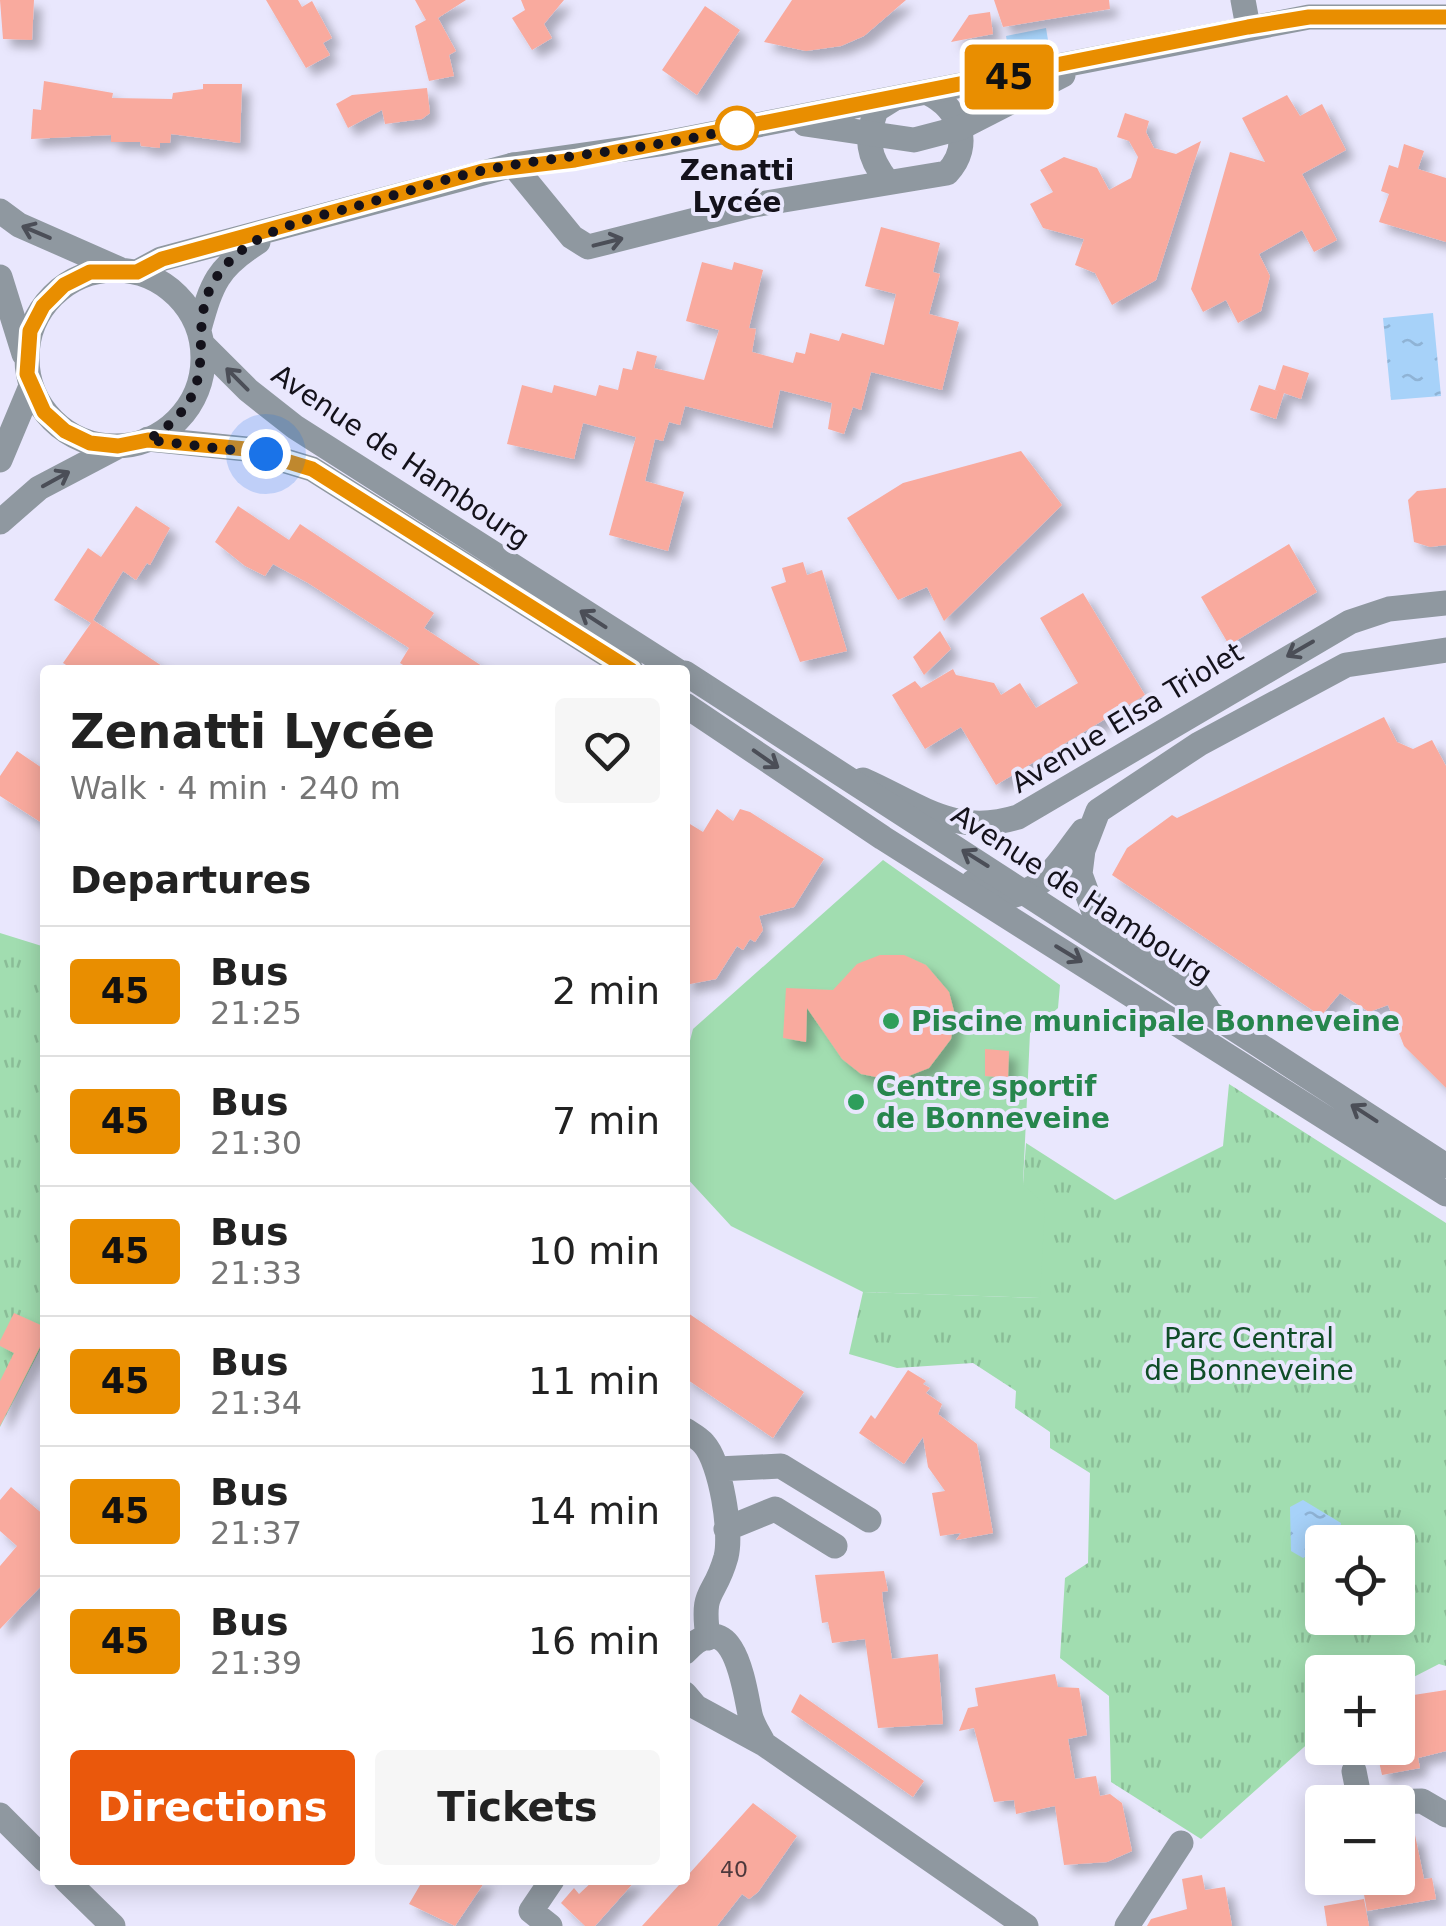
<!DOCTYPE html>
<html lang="en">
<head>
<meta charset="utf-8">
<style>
  body { margin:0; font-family:"DejaVu Sans",sans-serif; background:#f6f6f6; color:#222; height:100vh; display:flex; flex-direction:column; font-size:38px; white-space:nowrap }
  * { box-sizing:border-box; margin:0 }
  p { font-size:32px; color:#767676 }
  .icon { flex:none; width:55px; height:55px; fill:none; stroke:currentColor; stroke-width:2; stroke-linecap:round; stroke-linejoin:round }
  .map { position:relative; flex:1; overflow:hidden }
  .details { position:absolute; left:40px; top:665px; width:650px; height:1220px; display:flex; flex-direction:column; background:#fff; border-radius:10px; box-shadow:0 5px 25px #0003 }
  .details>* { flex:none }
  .badge { padding:0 20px; border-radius:8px; font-size:35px; line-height:65px }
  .tools { position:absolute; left:1305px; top:1525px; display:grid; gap:20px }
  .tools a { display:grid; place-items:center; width:110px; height:110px; border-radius:10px; background:#fff; box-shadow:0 5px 25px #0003; font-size:50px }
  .you { position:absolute; width:50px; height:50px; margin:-25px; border:8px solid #fff; border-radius:50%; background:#1a73e8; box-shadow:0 0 0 15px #1a73e833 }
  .map>.badge { position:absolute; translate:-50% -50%; box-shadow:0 0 0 5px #fff }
  h2 { padding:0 30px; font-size:38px; line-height:90px }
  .round { display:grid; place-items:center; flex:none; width:105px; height:105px; border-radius:10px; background:#f6f6f6 }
  .summary { display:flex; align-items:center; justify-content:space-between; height:170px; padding:0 30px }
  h1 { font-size:48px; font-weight:700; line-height:75px }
  .primary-button { display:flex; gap:20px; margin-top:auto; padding:20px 30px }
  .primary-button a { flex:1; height:115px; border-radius:10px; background:#ea580c; color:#fff; font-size:40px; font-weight:700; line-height:115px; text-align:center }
  .primary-button a+a { background:#f6f6f6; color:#222 }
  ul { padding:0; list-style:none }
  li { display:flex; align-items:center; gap:30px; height:130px; padding:0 30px; border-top:2px solid #e0e0e0 }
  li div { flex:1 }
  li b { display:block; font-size:38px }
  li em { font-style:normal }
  li .badge { min-width:110px; font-weight:700; text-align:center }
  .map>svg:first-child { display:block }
  .grass { fill:url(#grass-tufts); fill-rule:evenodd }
  .pitch { fill:#a1ddb0 }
  .water { fill:url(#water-ripples) }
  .building { fill:#f9aa9e; filter:url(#shadow) }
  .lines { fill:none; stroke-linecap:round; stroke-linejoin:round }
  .minor { stroke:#8f98a0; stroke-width:25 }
  .tertiary { stroke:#8f98a0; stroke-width:25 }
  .oneway { stroke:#4b4e57 }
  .line-casing { stroke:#fff; stroke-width:22 }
  .line { stroke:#e98e00; stroke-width:15 }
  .walk { stroke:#14121b; stroke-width:10; stroke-dasharray:0 18 }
  .stop-dot { fill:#fff; stroke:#e98e00; stroke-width:5 }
  .leisure-dot { fill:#2e9e5b; stroke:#e9e7fd; stroke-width:4 }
  .labels { text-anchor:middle; stroke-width:8; stroke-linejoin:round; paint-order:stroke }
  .number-label { font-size:22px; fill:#4d383c }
  .stop-label { font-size:28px; font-weight:bold; fill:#14121b; stroke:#e9e7fd }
  .street-label { font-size:28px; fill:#14121b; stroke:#e9e7fd }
  .leisure-label { font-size:28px; font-weight:bold; fill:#27864d; stroke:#e9e7fd; text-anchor:start }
  .park-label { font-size:28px; fill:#0f4d27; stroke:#e9e7fd }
</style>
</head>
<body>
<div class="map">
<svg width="1446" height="1926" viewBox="0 0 1446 1926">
  <defs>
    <pattern id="grass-tufts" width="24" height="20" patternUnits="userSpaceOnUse" patternTransform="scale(2.5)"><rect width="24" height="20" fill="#a1ddb0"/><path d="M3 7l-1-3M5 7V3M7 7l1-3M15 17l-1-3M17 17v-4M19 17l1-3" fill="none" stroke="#8abd97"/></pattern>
    <pattern id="water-ripples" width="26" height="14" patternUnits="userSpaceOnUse" patternTransform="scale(2.5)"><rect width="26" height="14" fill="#a7d2f9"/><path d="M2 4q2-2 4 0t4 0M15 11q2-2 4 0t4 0" fill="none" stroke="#8fb3d5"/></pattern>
    <filter id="shadow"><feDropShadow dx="8" dy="8" stdDeviation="5" flood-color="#0004"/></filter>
  </defs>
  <rect width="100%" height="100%" fill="#e9e7fd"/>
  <path class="grass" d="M0 933 45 947V1340L0 1427Z
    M1229 1084 1446 1223V1666L1439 1664 1398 1685V1672H1322V1731L1201 1839 1111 1782 1109 1696 1060 1658 1065 1578 1088 1563 1090 1473 1050 1448V1432L1015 1408 1016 1391 973 1363 897 1368 849 1354 863 1292 1040 1298 1023 1184 1026 1143 1115 1200 1223 1146ZM1322 1542H1398V1618H1322Z"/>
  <path class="pitch" d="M883 860 1060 985 1058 1008 1030 1033 1023 1184 1045 1205 1040 1298 863 1292 731 1226 685 1176V1060L693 1029Z"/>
  <path class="water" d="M1046 28 1049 46 1009 54 1006 36Z
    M1433 313 1441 396 1391 400 1383 318Z
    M1303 1500 1341 1523 1340 1538 1322 1542V1547L1303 1558 1291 1551 1290 1507Z"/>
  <path class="building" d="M0 0H34L32 40 3 39Z
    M266 0H298L302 7 312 1 332 38 323 43 330 55 306 68Z
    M415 0H466L438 18 456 51 449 55 454 76 429 81 415 26 426 20Z
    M521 0H564L544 24 552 38 532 50 512 18 525 10Z
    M792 0H906L864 36 841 46 806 51 764 42Z
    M994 0H1109L1110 9 1003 27Z
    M705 6 740 30 697 95 662 70Z
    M990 12 993 34 951 42 969 15Z
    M44 81 113 93 112 98 172 99 173 93 203 89V84H242L240 143 171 134 170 143H160V148L141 146 140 142H111V135L31 139 33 109 41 110Z
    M427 88 430 113 422 119 385 124 382 110 348 128 336 104 352 95Z
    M1287 95 1300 116 1322 104 1346 150 1302 174 1337 240 1314 252 1302 230 1259 254 1270 276 1261 311 1238 323 1226 300 1203 312 1191 289 1230 152 1265 162 1242 118Z
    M1125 113 1149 121 1146 132 1154 148 1176 154 1201 141 1156 280 1112 305 1095 273 1075 265 1084 239 1043 228 1030 204 1053 192 1040 170 1064 157 1097 168 1109 190 1131 178 1138 157 1129 141 1117 137Z
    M1404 144 1424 151 1418 169 1446 178V242L1379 222 1389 194 1381 191 1389 165 1398 168Z
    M881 227 940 243 933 272 940 274 929 314 959 322 942 390 871 372 861 410 853 407 844 434 828 429 832 403 780 390 772 428 685 406 680 425 669 422 663 441 655 439 645 481 684 492 668 551 609 535 636 437 583 423 574 459 507 444 522 385 552 393 554 385 596 396 599 385 618 390 623 368 632 370 637 351 657 356 654 368 704 380 719 330 686 321 702 262 732 270 734 262 763 270 749 328 756 329 752 352 793 363 796 352 805 354 810 333 839 341 842 333 884 345 896 294 865 286Z
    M1283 365 1309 373 1301 399 1275 390Z
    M1259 385 1284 393 1276 419 1250 410Z
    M1021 451 1062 505 944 621 927 587 898 600 847 518 903 483Z
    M1446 488V545L1430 547 1414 542 1408 500 1417 491Z
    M136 506 170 528 150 565 147 563 136 580 123 571 93 620 168 670H74L63 663 91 623 54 600 88 548 101 557Z
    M238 506 289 540 300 524 434 613 424 628 488 670H411L400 663 409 648 308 583 273 564 265 576 245 566 215 542Z
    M1289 544 1317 592 1229 645 1201 597Z
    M803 562 807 575 822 570 847 651 800 662 771 587 786 582 782 568Z
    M1083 593 1145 695 996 785 961 727 925 749 892 695 915 681 921 688 953 669 956 675 994 683 1001 695 1020 683 1036 708 1078 683 1040 618Z
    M940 631 951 649 924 675 913 657Z
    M1384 717 1397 742 1413 749 1432 740 1446 766V1088L1404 1046 1388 1005 1369 1012 1340 993 1321 1016 1112 875 1127 848 1172 815 1177 818Z
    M17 751 45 770V825L0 796V776Z
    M717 809 733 821 740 809 750 812 824 859 794 907 759 916 763 930 755 942 750 939 743 950 737 946 716 979 685 985V821L703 832Z
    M880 955H904L926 965 949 992 955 1015 951 1039 929 1068 896 1081 861 1074 842 1059 807 1008 806 1042 783 1038 786 988 833 990 857 964Z
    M985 1049 1009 1051 1008 1078 985 1076Z
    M685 1311 804 1392 773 1438 685 1378Z
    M14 1313 45 1327V1337L0 1426V1381L14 1353 0 1346V1341Z
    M908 1370 926 1381 923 1384 930 1388 926 1393 942 1404 938 1414 977 1444 993 1533 956 1540 961 1533 940 1536 932 1493 945 1491 928 1467 923 1437 904 1464 859 1433 871 1415 875 1419Z
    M11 1487 45 1516V1582L0 1629V1566L17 1546 0 1531V1500Z
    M884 1571 888 1591 882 1592 883 1602 892 1659 938 1654 943 1724 878 1728 865 1639 832 1643 828 1622 822 1623 815 1575Z
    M1055 1674 1058 1687 1079 1688 1087 1735 1068 1739 1075 1779 1096 1776 1100 1796 1110 1794 1122 1803 1132 1851 1107 1862 1064 1865 1055 1806 1016 1814 1014 1800 994 1802 974 1728 959 1731 968 1708 978 1706 975 1688Z
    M1446 1690V1751L1418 1758 1420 1768 1382 1775 1376 1748H1398V1708L1408 1706 1407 1696Z
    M800 1694 924 1781 913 1797 791 1712Z
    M753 1803 797 1836 758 1892 749 1899 742 1894 717 1926H642Z
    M1415 1835 1424 1879 1432 1878 1436 1899 1367 1911 1361 1878H1398V1839Z
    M1202 1875 1205 1890 1225 1887 1232 1926H1147L1151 1919 1187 1909 1182 1879Z
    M423 1880H486L455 1926 409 1904Z
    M594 1880H636L595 1926H585L561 1903 574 1888 579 1894Z
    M1364 1899 1369 1926H1327L1324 1906Z"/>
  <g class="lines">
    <path class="minor" d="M1243 0 1248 27
      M513 165 572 237 588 247 754 205 947 173C974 145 959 108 928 93
      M887 181C867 156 866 139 876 110L892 100
      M863 780C920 805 954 837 1018 817L1350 622 1389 609 1446 603
      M973 882 999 898C1044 894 1057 864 1083 831
      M1207 1008 1194 989 1095 915 1080 874 1083 850 1098 811 1199 744 1346 665 1446 650
      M685 1430C691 1434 699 1438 704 1444 721 1463 732 1533 726 1557 714 1600 701 1586 708 1638
      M718 1469 781 1466 869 1520
      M726 1529 775 1509 835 1546
      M685 1652C734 1601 744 1686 750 1714 752 1724 759 1734 764 1744
      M685 1694 696 1707 764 1744 1026 1926
      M1354 1771 1359 1796 1371 1802
      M1382 1802 1422 1801 1446 1815
      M550 1926 531 1911 552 1880
      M1127 1926 1181 1843"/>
    <path class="tertiary" d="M805 124 914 140 960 128 1063 75
      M0 211 19 225 119 269
      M27 358a88 88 0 1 1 176 0a88 88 0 1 1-176 0Z
      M137 272 161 259 513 165 660 144 1309 17H1446
      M0 277 24 354
      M199 329C212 283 217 268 258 242
      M202 344 248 390 295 427 676 670
      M148 439 246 449 312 469 631 670
      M0 460 31 386
      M0 522 39 488 117 447
      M685 673 1446 1166
      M685 705 883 838 1446 1194
      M0 1815 45 1860
      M66 1880 113 1926"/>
  </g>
  <defs><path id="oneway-shaft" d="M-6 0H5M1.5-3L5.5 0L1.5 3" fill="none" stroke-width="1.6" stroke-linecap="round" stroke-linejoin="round" transform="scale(2.5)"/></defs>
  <g class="oneway">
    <use href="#oneway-shaft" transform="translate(36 232) rotate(-157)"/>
    <use href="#oneway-shaft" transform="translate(608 242) rotate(-14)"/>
    <use href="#oneway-shaft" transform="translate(237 379) rotate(-135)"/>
    <use href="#oneway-shaft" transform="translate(56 479) rotate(-29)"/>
    <use href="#oneway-shaft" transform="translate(593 619) rotate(-147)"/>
    <use href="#oneway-shaft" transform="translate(1300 649) rotate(150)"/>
    <use href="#oneway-shaft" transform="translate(766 759) rotate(35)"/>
    <use href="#oneway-shaft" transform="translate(975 858) rotate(-148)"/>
    <use href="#oneway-shaft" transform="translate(1069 954) rotate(31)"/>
    <use href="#oneway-shaft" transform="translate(1364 1113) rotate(-147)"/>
  </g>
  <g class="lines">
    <g class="line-casing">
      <path id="line" d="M631 670 312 469 246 449 148 440 118 446 90 443 65 431 44 412 27 374 30 331 43 306 64 285 90 272H137L162 259 483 171 575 160 1248 27 1309 17H1446"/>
    </g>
    <use href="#line" class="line"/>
    <path class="walk" d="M266 454 148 440C240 383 170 325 227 264 259 228 313 218 357 206 408 192 460 173 512 165 587 153 663 147 737 128"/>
  </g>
  <circle class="stop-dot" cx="737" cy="128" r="20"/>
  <g class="leisure-dot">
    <circle cx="891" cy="1021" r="10"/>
    <circle cx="856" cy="1102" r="10"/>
  </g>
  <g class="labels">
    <g class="number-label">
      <text x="734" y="1877">40</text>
    </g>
    <g class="stop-label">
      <text x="737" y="180">Zenatti<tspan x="737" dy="32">Lycée</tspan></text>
    </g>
    <g class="street-label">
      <text transform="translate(401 456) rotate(34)" y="10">Avenue de Hambourg</text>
      <text transform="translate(1127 717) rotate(-31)" y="10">Avenue Elsa Triolet</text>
      <text transform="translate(1082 894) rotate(33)" y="10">Avenue de Hambourg</text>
    </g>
    <g class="leisure-label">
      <text x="911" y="1031">Piscine municipale Bonneveine</text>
      <text x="876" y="1096">Centre sportif<tspan x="876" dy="32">de Bonneveine</tspan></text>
    </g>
    <g class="park-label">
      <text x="1249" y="1348">Parc Central<tspan x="1249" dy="32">de Bonneveine</tspan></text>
    </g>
  </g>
</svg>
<div class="tools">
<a><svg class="icon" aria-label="locate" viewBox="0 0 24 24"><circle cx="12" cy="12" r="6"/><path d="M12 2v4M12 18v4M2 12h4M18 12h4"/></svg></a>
<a>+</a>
<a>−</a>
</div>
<div class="you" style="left:266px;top:454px"></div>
<b class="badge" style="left:1009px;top:77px;background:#e98e00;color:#111">45</b>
<section class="details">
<div class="summary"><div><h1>Zenatti Lycée</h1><p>Walk · 4 min · 240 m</p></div><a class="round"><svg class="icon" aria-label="heart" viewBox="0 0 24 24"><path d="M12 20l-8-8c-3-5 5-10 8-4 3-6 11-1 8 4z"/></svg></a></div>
<h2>Departures</h2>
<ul>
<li><span class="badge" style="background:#e98e00;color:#111">45</span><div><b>Bus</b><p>21:25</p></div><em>2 min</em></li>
<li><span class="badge" style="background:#e98e00;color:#111">45</span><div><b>Bus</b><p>21:30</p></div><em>7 min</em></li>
<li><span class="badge" style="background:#e98e00;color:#111">45</span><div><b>Bus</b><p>21:33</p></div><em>10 min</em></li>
<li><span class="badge" style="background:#e98e00;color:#111">45</span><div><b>Bus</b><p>21:34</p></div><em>11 min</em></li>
<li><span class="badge" style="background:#e98e00;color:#111">45</span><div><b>Bus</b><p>21:37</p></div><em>14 min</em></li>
<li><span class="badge" style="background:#e98e00;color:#111">45</span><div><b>Bus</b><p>21:39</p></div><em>16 min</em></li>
</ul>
<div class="primary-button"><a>Directions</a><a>Tickets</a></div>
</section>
</div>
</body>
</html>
